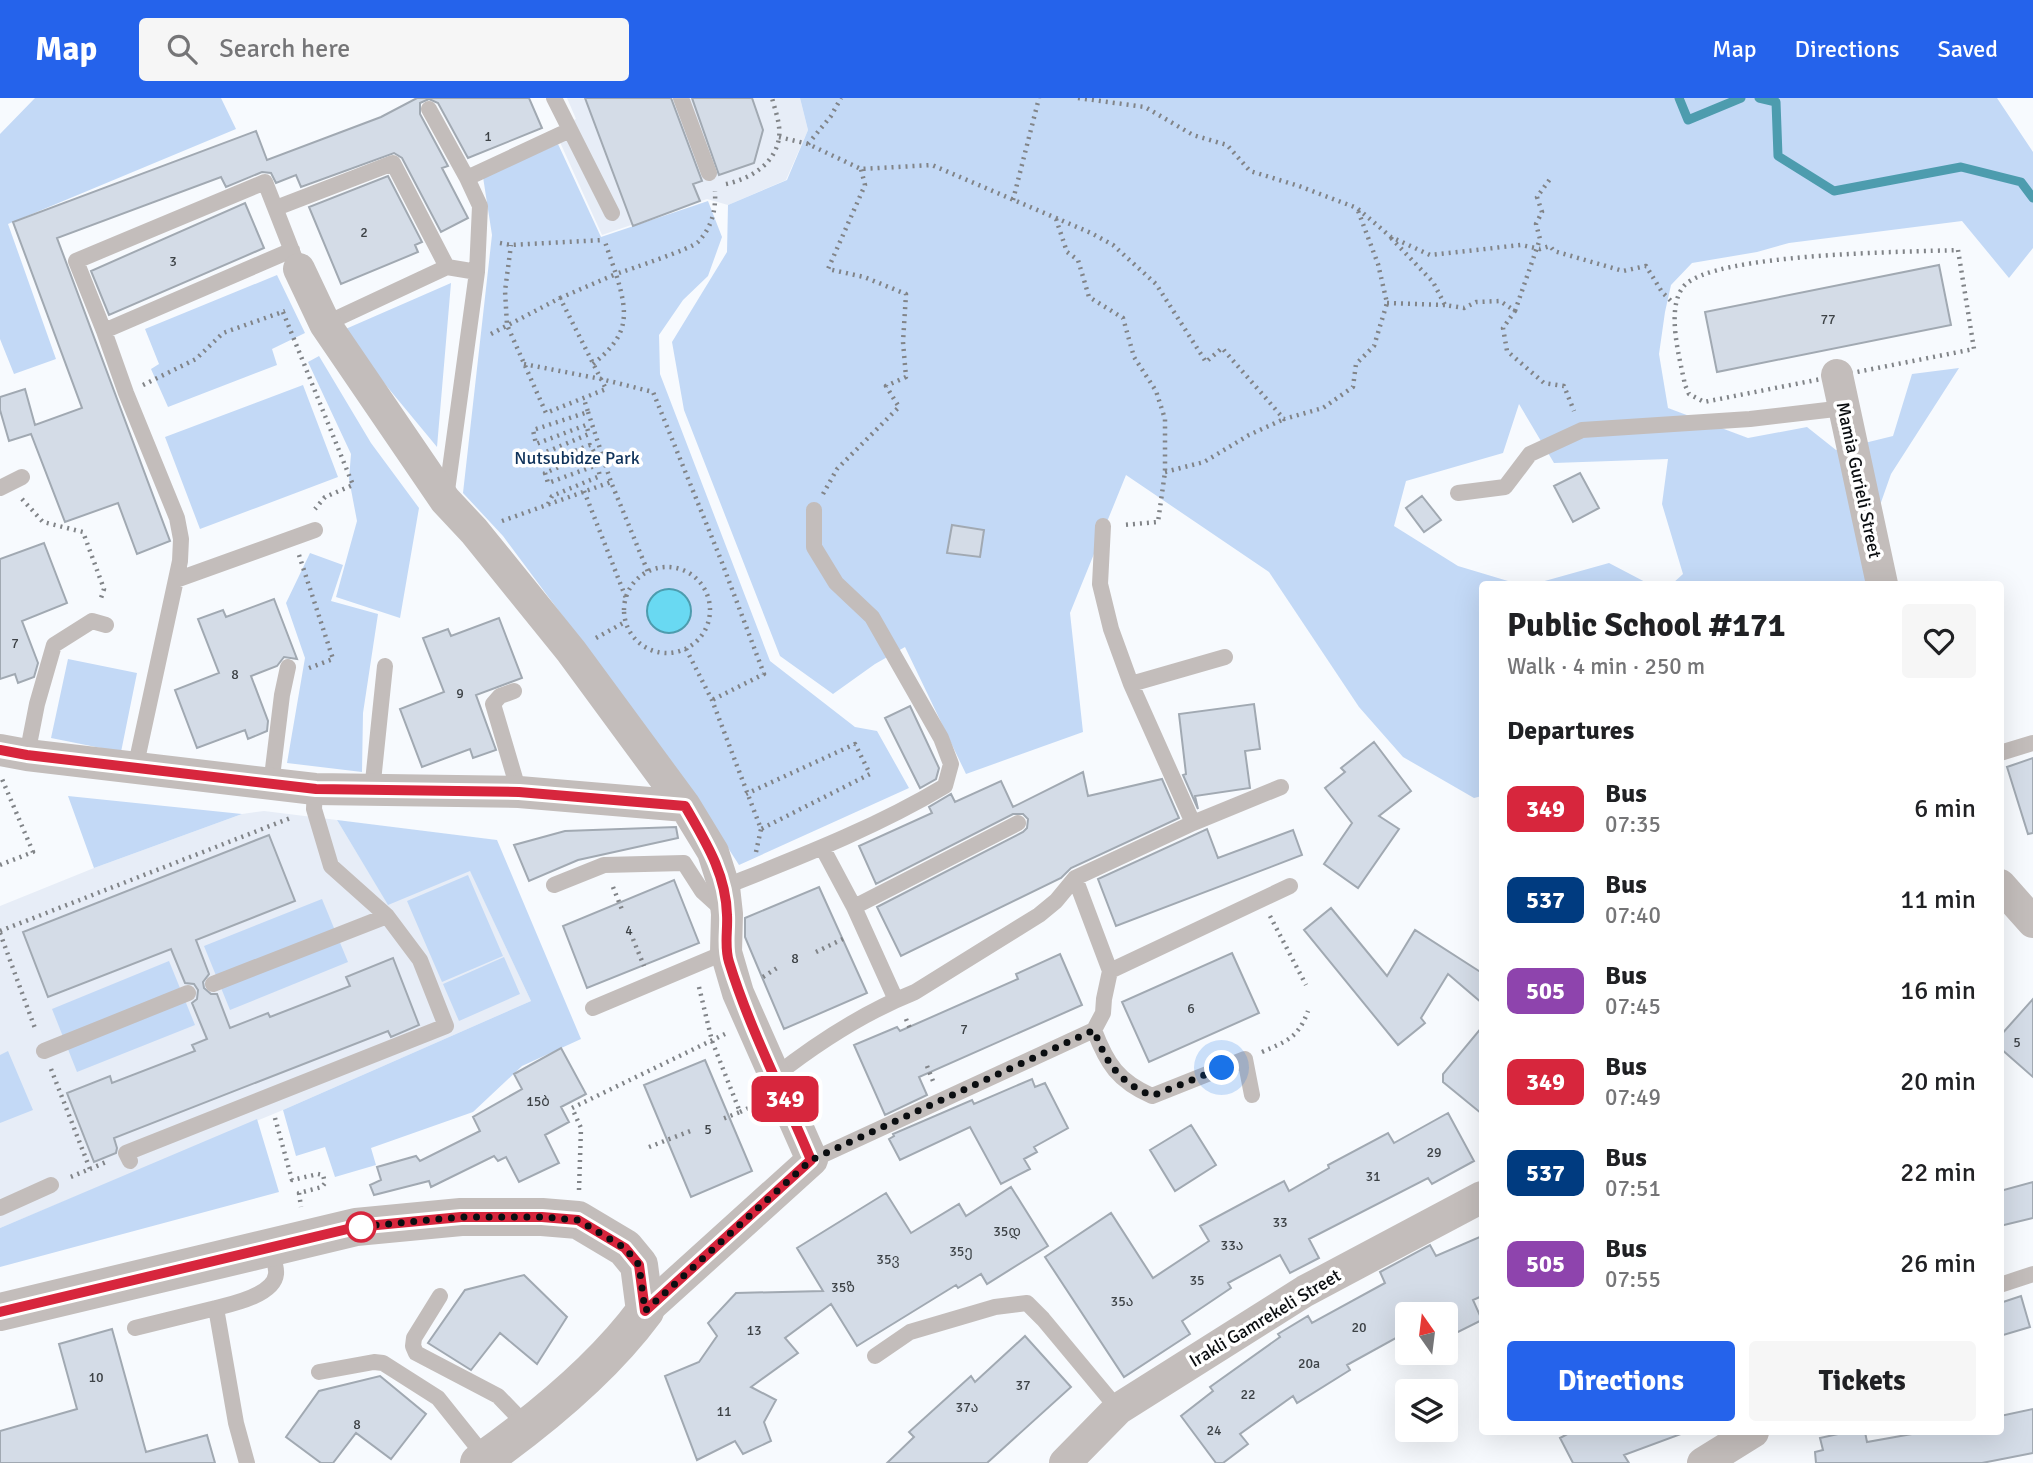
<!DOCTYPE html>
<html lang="en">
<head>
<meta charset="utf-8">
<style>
  body { margin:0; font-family:Signika,"Noto Sans Georgian",sans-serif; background:#f6f6f6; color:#202124; height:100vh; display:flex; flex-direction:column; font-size:26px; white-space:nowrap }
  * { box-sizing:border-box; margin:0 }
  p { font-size:23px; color:#757577 }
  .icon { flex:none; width:38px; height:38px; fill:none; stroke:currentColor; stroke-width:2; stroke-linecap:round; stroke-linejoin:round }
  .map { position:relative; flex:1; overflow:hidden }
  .details { position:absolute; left:1479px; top:483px; width:525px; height:854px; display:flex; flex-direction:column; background:#fff; border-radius:7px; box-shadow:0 7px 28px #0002 }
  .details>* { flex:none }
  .badge { padding:0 14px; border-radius:10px; font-size:24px; line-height:46px }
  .needle { width:46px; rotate:346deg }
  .tools { position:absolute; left:1395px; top:1204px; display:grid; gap:14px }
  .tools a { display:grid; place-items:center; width:63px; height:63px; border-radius:7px; background:#fff; box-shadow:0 7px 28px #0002; font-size:35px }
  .you { position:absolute; width:35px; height:35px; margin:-18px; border:5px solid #fff; border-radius:50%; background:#1a73e8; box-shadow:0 0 0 10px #1a73e833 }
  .map>.badge { position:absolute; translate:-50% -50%; box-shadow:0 0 0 4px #fff }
  h2 { padding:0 28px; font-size:26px; line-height:63px }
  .round { display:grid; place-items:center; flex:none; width:74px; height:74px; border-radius:7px; background:#f6f6f6 }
  .summary { display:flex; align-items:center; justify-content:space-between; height:119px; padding:0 28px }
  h1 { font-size:33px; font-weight:700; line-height:52px }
  .cta { display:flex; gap:14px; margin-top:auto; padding:14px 28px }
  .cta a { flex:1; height:80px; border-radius:7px; background:#2563eb; color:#fff; font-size:28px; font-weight:700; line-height:80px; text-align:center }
  .cta a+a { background:#f6f6f6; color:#202124 }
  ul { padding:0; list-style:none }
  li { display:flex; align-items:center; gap:21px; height:91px; padding:0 28px }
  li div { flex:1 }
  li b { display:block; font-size:26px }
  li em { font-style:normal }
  li .badge { min-width:77px; font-weight:700; text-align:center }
  header { display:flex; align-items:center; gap:42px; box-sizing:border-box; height:98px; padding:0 35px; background:#2563eb; color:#fff }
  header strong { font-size:33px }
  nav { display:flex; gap:38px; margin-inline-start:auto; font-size:24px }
  .search { width:490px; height:63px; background:#f6f6f6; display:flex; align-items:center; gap:18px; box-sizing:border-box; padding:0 24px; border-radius:7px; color:#757577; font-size:26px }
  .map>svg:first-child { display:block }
  .built { fill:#e7edf7 }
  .green { fill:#c3d9f6 }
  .water { fill:#69d9f2; stroke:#4d9cae; stroke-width:2 }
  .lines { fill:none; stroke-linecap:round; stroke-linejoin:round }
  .stream { stroke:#4d9cae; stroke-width:9 }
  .building { fill:#d4dce7; stroke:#a1a9b2; stroke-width:2 }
  .path { stroke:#818488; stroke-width:4.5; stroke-dasharray:2 5; stroke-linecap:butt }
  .service { stroke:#c3bdbb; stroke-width:16 }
  .minor { stroke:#c3bdbb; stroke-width:32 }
  .tertiary { stroke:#c3bdbb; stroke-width:38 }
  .line-casing { stroke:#fff; stroke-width:16 }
  .line { stroke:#d7263d; stroke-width:10 }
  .walk { stroke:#0b0e11; stroke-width:7; stroke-dasharray:0 12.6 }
  .stop-dot { fill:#fff; stroke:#d7263d; stroke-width:3.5 }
  .labels { text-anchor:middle; stroke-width:7; stroke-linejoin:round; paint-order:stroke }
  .number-label { font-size:14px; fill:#3d4246 }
  .park-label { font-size:18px; fill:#0f325a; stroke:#fff }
  .street-label { font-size:18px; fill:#0b0e11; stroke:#fff }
</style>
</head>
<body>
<header>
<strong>Map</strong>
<div class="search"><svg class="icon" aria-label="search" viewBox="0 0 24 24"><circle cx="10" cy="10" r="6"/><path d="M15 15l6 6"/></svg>Search here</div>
<nav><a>Map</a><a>Directions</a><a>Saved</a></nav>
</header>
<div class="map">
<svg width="2033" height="1365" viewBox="0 0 2033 1365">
  <rect width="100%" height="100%" fill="#f7fafe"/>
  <path class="built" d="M567 0H800L808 32 786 82 728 107 707 101 602 137 554 31 576 21Z
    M264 713 337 722 388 806 470 772 531 903 283 1012 0 1130V808L94 770 242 716Z"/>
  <path class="green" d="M35 0H221L236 31 8 126 56 261 14 276 0 241V36Z
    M800 0H1997L2033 54V150L2009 180 1962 123 1789 145 1757 154 1692 165 1671 187 1665 214 1659 256 1668 310 1748 340 1807 329 1836 352 1893 338 1912 276 1959 270 1891 376 1879 410 1874 486H1672L1683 476 1662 406 1668 361 1554 365 1519 306 1503 355 1406 383 1394 428 1458 468 1518 486H1482V698L1474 700 1403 659 1359 609 1269 474 1126 377 1070 515 1083 634 966 676 905 549 875 566 833 596 780 558 684 312 672 244 727 154 728 107 787 82 808 32Z
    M558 46 601 139 708 103 722 139 708 178 683 202 659 237 660 276 770 563 855 629 877 633 909 690 739 767 682 678 503 438 463 395 492 137 483 79Z
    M277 177 305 235 272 251 277 267 168 309 151 271 159 266 145 231Z
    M451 185 437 349 341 233Z
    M319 258 371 345 419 410 400 520 336 499 357 423 349 381 351 356 308 264Z
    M303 287 338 379 200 431 165 339Z
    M310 455 343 467 331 503 378 516 363 615 362 674 287 665 305 560 286 505Z
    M1609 465 1649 486H1534Z
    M68 561 137 575 121 654 51 640Z
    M68 698 242 716 94 770Z
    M337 722 497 742 581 941 522 968 473 1014 371 1050 376 1067 335 1079 325 1049 296 1058 283 1012 531 903 470 773 388 807Z
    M468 777 503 858 442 884 407 803Z
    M322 801 348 864 230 912 204 848Z
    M504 859 520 896 459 923 443 886Z
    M169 863 195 927 77 974 52 911Z
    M8 953 33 1012 0 1025V957Z
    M257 1021 279 1094 0 1169V1130Z"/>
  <path class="water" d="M647 513a22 22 0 1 1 44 0a22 22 0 1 1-44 0Z"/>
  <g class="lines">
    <path class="stream" d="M1679 0 1688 22 1741 0
      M1759 0 1776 4 1778 58 1834 93 1961 69 2021 84 2033 100"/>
  </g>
  <path class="building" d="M417 0H529L542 30 468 60 438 5 429 1 420 5V16L448 68 442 70 468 120 441 134 402 60 394 55 301 89 296 77 276 85 271 75 262 74 226 89 221 79 57 140 170 443 137 456 118 405 65 424 31 336 9 343 0 312V299L25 291 35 327 82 310 13 124 256 33 267 62 381 19Z
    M585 0H671L702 83 693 86 700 103 633 128Z
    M692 0H752L763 32 754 65 719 77Z
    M388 78 422 144 415 147 418 154 341 186 309 109Z
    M245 105 264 150 109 217 91 173Z
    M1939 167 1951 227 1717 274 1705 214Z
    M1580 375 1599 410 1573 424 1554 388Z
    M1422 398 1441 422 1424 434 1406 410Z
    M952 427 984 432 980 459 947 455Z
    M44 445 67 505 22 523 38 565 34 579 18 585 15 576 0 581V461Z
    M274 501 297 561 284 559 277 568 251 578 268 623 267 633 248 641 245 632 197 650 175 592 219 575 198 521 223 512 226 519Z
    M499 520 522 580 476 597 496 652 473 660 470 651 422 669 400 611 444 594 423 540 448 531 451 538Z
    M1254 606 1260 651 1245 653 1250 690 1195 698 1198 711 1183 677 1186 676 1179 616Z
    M910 608 939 670 936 681 920 690 885 620Z
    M1374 644 1411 693 1379 718 1399 731 1358 790 1324 766 1352 725 1325 690 1345 674 1341 670Z
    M2033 660V735L2028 736 2007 669Z
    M1083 674 1088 698 1162 681 1179 720 1071 770 1061 780 901 858 877 809 1023 734 1027 730 1028 721 1023 716H1013L876 786 859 748 932 715 929 709 951 696 955 704 1001 683 1013 709Z
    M676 729 678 740 578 762 529 783 514 747 565 733Z
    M1207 731 1218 760 1293 732 1302 757 1116 828 1098 781Z
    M269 737 295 803 196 842 209 876 203 884 204 890 211 896H217L230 930 268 915 270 919 350 888 346 879 393 860 419 927 391 939 388 933 114 1040 117 1050 116 1055 94 1064 67 995 110 978 112 985 195 953 192 947 207 941 192 905 197 901 198 892 194 886 185 885 171 851 48 899 23 834Z
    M674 782 699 845 587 890 563 828Z
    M819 789 867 895 784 931 745 839V820Z
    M1331 810 1387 878 1415 832 1482 875V905L1448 876 1421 920 1425 925 1398 947 1304 832Z
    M1232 855 1259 915 1149 964 1122 904Z
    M1060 856 1082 907 919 979 927 997 885 1017 854 947 897 929 900 933 1018 881 1016 876Z
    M2033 901V979L2000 950V938Z
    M1482 929V1016L1443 984V976Z
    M561 950 586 996 561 1009 569 1024 545 1037 559 1065 519 1084 506 1059 498 1063 494 1058 431 1089 429 1083 374 1097 370 1087 381 1082 377 1069 416 1058 420 1063 480 1033 473 1019 522 991 514 976Z
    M705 962 752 1073 691 1099 644 987Z
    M1032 981 1035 989 1045 985 1068 1030 1034 1049 1037 1054 1024 1061 1030 1071 1001 1086 970 1029 900 1062 889 1041 894 1038 893 1036 972 1002 974 1006Z
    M1448 1015 1474 1063 1432 1086 1428 1080 1309 1141 1319 1160 1290 1175 1280 1157 1228 1185 1231 1190 1182 1223 1190 1236 1124 1279 1045 1159 1111 1115 1153 1180 1209 1143 1200 1128 1284 1083 1289 1093 1329 1070 1328 1067 1388 1035 1394 1045Z
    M1191 1027 1216 1067 1175 1093 1150 1052Z
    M2033 1084V1120L2000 1128V1093Z
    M1011 1089 1048 1148 987 1186 981 1176 958 1190 956 1187 857 1248 831 1206 785 1240 798 1255 751 1289 776 1302 764 1324 771 1343 743 1356 735 1343 697 1362 665 1278 699 1264 717 1238 708 1225 736 1195 823 1193 797 1150 886 1095 911 1135 959 1106 966 1118Z
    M1482 1138V1198L1473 1202 1482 1222 1446 1240V1216H1407V1234L1347 1267 1350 1272 1297 1305 1293 1298 1240 1336 1248 1346 1223 1365H1216L1181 1318 1213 1293 1210 1289 1280 1239 1278 1236 1308 1218 1312 1225 1385 1185 1380 1174 1430 1147 1436 1158Z
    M524 1177 567 1219 537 1266 500 1235 471 1272 428 1245 465 1192Z
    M2021 1198 2030 1229 2000 1238V1205Z
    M112 1231 146 1354 207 1337 215 1365H0V1333L77 1311 59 1246Z
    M1025 1238 1071 1289 987 1365H887L914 1339 909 1334 971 1278 975 1284Z
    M380 1278 426 1316 391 1361 356 1335 333 1365H321L286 1339 319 1293Z
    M2033 1311V1355L1982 1365H1816L1815 1354 1823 1352 1820 1340 1847 1334H1865L1867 1344 1923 1334H2000V1318Z
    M1571 1334H1680L1681 1336 1624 1357 1629 1365H1573L1560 1340Z"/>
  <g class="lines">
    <path class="path" d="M1078 0 1145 9 1193 37 1227 47 1250 73 1299 88 1357 110 1391 139 1430 157 1521 147 1540 151 1550 148 1554 153 1623 173 1646 168 1662 194 1674 206
      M779 39 808 46 861 71 932 67 1091 135 1113 147 1156 186 1206 264 1222 250 1284 321 1323 310 1353 289 1356 266 1374 248 1387 205 1378 166 1357 110
      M808 46 831 18 841 0
      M726 86C750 81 775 66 779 40 781 27 775 12 772 0
      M1013 102 1039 0
      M1056 121 1067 154 1078 162 1089 199 1123 220 1134 259 1156 293 1165 321V374L1158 424 1123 427
      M1391 140 1433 184 1445 207 1464 210 1476 204 1500 203 1515 213 1503 230 1507 253 1544 285 1564 288 1574 313
      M500 145 511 147 603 142
      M1958 152 1974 251 1704 304 1689 296 1685 287C1680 261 1665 210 1684 188 1713 155 1909 154 1958 152Z
      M560 200 616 176 604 141
      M1387 205 1445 207
      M1515 213 1540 141 1536 126 1542 114 1537 99 1550 81
      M283 214 353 387 325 399 315 411
      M491 236 560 200 606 291 546 315 507 227 505 193 511 147
      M524 266 601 281 653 294 721 462 764 576 712 602
      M593 266C629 237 629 218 616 176 630 171 691 151 698 144 712 129 716 112 715 93
      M143 287 196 261 223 235 285 213
      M588 314 611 384
      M1165 374 1204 364 1249 337 1284 321
      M584 393 626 500
      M823 396 837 371 899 309 886 288 906 279 903 244 906 196 864 179 828 171 865 87 861 71
      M22 401 43 424 83 434 104 491 100 503
      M548 406 552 398 600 378 597 367 548 385 545 375 594 354 590 347 542 366 539 357 589 336 586 327 536 346 533 332 588 314 584 301
      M502 423 611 384 648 474
      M299 457 333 561 309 570
      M624 512a43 43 0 1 1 86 0a43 43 0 1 1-86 0Z
      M596 540 625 524
      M686 551 712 602 761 731 870 676 855 646 746 696
      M756 754 761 731
      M0 767 33 754 2 681
      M613 789 623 814
      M1270 818 1306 887
      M0 833 293 719
      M0 835 36 933
      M633 841 644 868
      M816 854 847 839
      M763 879 777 870
      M699 889 712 943 740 1014 720 1022
      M906 921 911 933
      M1262 954C1287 943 1298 940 1308 913
      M927 968 933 983
      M51 971 90 1071 68 1080
      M740 1014 755 1007
      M275 1020 292 1082 318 1076 323 1077 325 1085 322 1089 299 1095 301 1109
      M649 1049 693 1032
      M90 1071 106 1064
      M579 1092 581 1030 572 1010 725 936"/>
    <path class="service" d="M554 0 612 115
      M681 0 709 75
      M429 11 467 80
      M276 110 393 65 447 169
      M325 226 447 169 477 174
      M104 233 292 152
      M0 390 22 379
      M1458 395 1505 389 1530 356 1582 332 1750 321 1844 310
      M446 400 477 174 480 108 467 80 570 32
      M1103 428 1100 486 1111 531 1131 586
      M176 482 315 432
      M514 593 500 598 493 606 519 694
      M2000 655 2033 645
      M27 657 37 606 54 547 92 523 106 527
      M135 671 180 463 181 441 177 420 126 295 104 233 76 163 265 84 299 171
      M271 687 282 597 288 569
      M372 693 385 568
      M1193 725 1131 586 1225 559
      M822 749 854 809
      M1075 780 1193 725 1281 689
      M554 787 604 767 684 765 702 793 724 813
      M724 789C799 759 875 730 945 688L951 666 941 640 872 519 836 485 814 449V412
      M213 886 387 818
      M896 902 854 809 1018 725
      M593 910 726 854
      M1094 932 1103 915 1104 901 1110 873
      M44 953 188 895
      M775 978C817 945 865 914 915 894L1039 817 1056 803 1075 780 1110 873 1290 788
      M812 1062 1094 932C1107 966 1118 983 1152 998L1245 961 1252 997
      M130 1063 126 1055 446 928 420 862 387 818 331 768 314 711 315 691
      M0 1110 51 1087
      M2000 1187 2033 1176
      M440 1198 414 1240 413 1248 416 1255 498 1298 528 1329
      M135 1230 216 1210
      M875 1258 910 1234 995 1209 1027 1205 1043 1221 1118 1311
      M319 1274 374 1264 383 1265 438 1300 486 1360
      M247 1365 236 1325 216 1210C232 1206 274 1197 276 1176 277 1168 272 1157 270 1149"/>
    <path class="minor" d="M299 171 325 226 445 402 474 433 571 553 685 708
      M1837 277 1882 486
      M0 652 27 657 315 691 519 694 685 708 713 754 724 789 727 816 726 854 738 895 812 1062 645 1213
      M2000 787 2033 824
      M1065 1365 1118 1311 1305 1193 1482 1099
      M1703 1365 1753 1334"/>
    <path class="tertiary" d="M0 1214 356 1129 461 1119H542L578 1122 625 1150 639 1167 645 1213C603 1270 537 1324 479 1365"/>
  </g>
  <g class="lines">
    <g class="line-casing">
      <path id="line" d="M0 652 27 657 316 691 519 694 685 708C705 743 726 775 727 817 728 833 724 848 729 864 750 932 784 997 811 1062L645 1213 639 1167 625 1150 578 1122 542 1119H461L356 1129 0 1214"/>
    </g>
    <use href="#line" class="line"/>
    <path class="walk" d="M361 1129H356L461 1119H542L578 1122 625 1150 639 1167 645 1213 811 1062 1094 932C1107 966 1118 983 1152 998L1222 970"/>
  </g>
  <circle class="stop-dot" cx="361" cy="1129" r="14"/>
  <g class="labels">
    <g class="number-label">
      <text x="488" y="43">1</text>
      <text x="364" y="139">2</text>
      <text x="173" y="168">3</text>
      <text x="1828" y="226">77</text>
      <text x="15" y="550">7</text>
      <text x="235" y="581">8</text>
      <text x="460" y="600">9</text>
      <text x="629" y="837">4</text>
      <text x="795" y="865">8</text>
      <text x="1191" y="915">6</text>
      <text x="964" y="936">7</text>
      <text x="2017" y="949">5</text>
      <text x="538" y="1008">15ბ</text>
      <text x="708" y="1036">5</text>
      <text x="1434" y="1059">29</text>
      <text x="1373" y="1083">31</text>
      <text x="1280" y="1129">33</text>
      <text x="1007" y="1138">35დ</text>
      <text x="1232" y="1152">33ა</text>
      <text x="961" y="1158">35ე</text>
      <text x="888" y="1166">35ვ</text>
      <text x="1197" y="1187">35</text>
      <text x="843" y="1194">35ზ</text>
      <text x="1122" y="1208">35ა</text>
      <text x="1359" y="1234">20</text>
      <text x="754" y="1237">13</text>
      <text x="1309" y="1270">20a</text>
      <text x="96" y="1284">10</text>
      <text x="1023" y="1292">37</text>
      <text x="1248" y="1301">22</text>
      <text x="967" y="1314">37ა</text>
      <text x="724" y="1318">11</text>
      <text x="357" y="1331">8</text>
      <text x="1214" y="1337">24</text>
    </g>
    <g class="park-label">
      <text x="577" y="366">Nutsubidze Park</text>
    </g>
    <g class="street-label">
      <text transform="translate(1859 382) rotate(78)" y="6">Mamia Gurieli Street</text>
      <text transform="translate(1265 1220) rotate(-31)" y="6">Irakli Gamrekeli Street</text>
    </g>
  </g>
</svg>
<div class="tools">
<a><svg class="needle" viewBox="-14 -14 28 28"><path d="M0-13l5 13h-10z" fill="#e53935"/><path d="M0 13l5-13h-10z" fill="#757577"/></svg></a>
<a><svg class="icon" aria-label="layers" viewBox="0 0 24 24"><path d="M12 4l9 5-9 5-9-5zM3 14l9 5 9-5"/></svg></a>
</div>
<div class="you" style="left:1222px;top:970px"></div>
<b class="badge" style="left:785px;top:1001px;background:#d7263d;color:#fff">349</b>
<section class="details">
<div class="summary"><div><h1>Public School #171</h1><p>Walk · 4 min · 250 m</p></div><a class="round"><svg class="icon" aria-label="heart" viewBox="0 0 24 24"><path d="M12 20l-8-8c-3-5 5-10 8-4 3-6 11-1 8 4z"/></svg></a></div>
<h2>Departures</h2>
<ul>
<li><span class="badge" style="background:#d7263d;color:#fff">349</span><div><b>Bus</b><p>07:35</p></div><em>6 min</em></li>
<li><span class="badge" style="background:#003b80;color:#fff">537</span><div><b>Bus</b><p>07:40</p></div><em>11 min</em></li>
<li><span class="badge" style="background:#8e44ad;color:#fff">505</span><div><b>Bus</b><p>07:45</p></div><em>16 min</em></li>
<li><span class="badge" style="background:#d7263d;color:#fff">349</span><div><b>Bus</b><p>07:49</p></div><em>20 min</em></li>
<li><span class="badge" style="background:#003b80;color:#fff">537</span><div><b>Bus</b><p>07:51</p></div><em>22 min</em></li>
<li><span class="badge" style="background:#8e44ad;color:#fff">505</span><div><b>Bus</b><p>07:55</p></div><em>26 min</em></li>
</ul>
<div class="cta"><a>Directions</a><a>Tickets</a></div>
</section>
</div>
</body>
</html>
